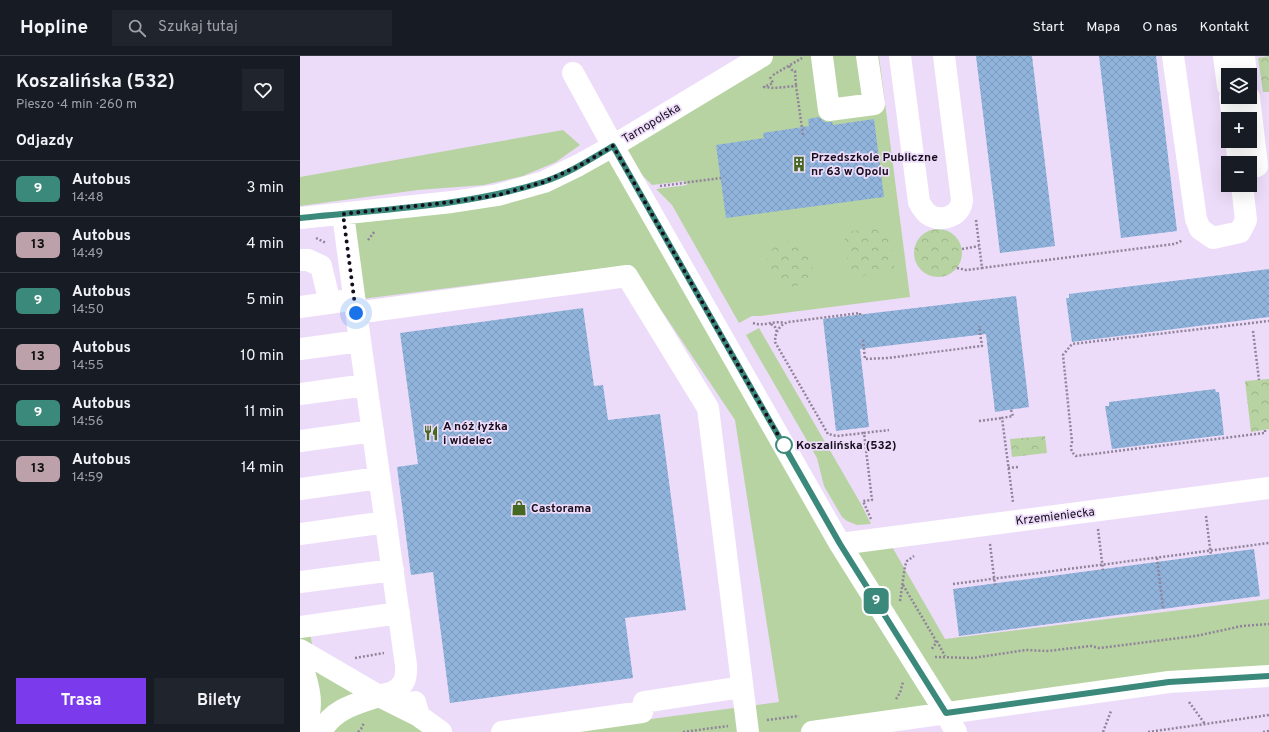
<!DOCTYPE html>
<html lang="pl">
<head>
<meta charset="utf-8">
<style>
  body { margin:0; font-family:Overpass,sans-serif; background:#20242c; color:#f1f3f6; height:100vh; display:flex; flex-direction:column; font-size:15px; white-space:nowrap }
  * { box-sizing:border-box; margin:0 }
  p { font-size:13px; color:#9ea1a6 }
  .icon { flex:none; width:22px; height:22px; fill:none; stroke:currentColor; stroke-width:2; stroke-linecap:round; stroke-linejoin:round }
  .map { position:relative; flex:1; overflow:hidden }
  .details { display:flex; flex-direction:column; background:#171b24; width:300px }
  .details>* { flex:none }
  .badge { padding:0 8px; border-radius:6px; font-size:14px; line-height:26px }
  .buttons { position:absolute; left:921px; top:12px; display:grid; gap:8px }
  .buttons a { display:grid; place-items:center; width:36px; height:36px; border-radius:0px; background:#171b24; box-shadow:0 4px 16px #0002; font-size:20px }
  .you { position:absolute; width:20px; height:20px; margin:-10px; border:3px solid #fff; border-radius:50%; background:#1a73e8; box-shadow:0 0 0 6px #1a73e833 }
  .map>.badge { position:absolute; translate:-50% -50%; box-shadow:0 0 0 2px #fff }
  h2 { padding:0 16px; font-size:15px; line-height:36px }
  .round { display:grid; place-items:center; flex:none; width:42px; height:42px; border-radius:0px; background:#20242c }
  .summary { display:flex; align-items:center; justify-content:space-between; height:68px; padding:0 16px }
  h1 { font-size:19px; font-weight:700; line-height:30px }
  .primary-button { display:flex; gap:8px; margin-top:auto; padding:8px 16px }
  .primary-button a { flex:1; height:46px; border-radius:0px; background:#7c3aed; color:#fff; font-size:16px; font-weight:700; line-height:46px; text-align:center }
  .primary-button a+a { background:#20242c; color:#f1f3f6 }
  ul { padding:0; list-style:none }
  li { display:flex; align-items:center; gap:12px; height:56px; padding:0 16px; border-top:1px solid #363941 }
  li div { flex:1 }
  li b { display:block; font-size:15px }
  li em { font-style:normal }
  li .badge { min-width:44px; font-weight:700; text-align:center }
  header { display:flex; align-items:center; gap:24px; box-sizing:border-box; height:56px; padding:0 20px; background:#171b24; border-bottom:1px solid #363941 }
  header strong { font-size:19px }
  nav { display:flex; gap:22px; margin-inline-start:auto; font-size:14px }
  .search { width:280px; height:36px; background:#20242c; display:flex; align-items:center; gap:10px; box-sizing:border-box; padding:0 14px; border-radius:0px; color:#9ea1a6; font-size:15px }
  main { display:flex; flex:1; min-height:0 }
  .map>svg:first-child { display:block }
  .green { fill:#b7d3a2 }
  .forest { fill:url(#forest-crowns) }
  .building { fill:url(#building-cross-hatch) }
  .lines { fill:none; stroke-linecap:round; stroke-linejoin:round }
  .path { stroke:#90839a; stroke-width:2.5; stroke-dasharray:2 2; stroke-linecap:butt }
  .minor { stroke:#fff; stroke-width:22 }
  .line-casing { stroke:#fff; stroke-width:9 }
  .line { stroke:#3b897b; stroke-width:6 }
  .walk { stroke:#160c1c; stroke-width:4; stroke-dasharray:0 7.2 }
  .stop-dot { fill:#fff; stroke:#3b897b; stroke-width:2 }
  .labels { text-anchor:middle; stroke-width:3.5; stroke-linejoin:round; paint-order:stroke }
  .street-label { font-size:12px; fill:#160c1c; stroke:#eddcf9 }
  .poi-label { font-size:12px; font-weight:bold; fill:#160c1c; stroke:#eddcf9; text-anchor:start }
  .stop-label { font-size:12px; font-weight:bold; fill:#160c1c; stroke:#eddcf9; text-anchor:start }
</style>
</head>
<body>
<header>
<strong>Hopline</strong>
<div class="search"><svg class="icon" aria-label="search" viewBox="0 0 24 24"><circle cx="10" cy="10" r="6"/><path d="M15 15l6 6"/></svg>Szukaj tutaj</div>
<nav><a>Start</a><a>Mapa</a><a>O nas</a><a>Kontakt</a></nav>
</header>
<main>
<section class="details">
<div class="summary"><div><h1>Koszalińska (532)</h1><p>Pieszo · 4 min · 260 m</p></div><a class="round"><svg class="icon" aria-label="heart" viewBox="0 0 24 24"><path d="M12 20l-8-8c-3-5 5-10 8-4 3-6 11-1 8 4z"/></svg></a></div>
<h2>Odjazdy</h2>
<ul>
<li><span class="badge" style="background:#3b897b;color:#fff">9</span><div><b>Autobus</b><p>14:48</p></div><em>3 min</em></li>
<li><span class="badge" style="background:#bca1aa;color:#111">13</span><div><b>Autobus</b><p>14:49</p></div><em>4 min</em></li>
<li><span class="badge" style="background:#3b897b;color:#fff">9</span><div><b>Autobus</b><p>14:50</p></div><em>5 min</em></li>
<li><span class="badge" style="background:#bca1aa;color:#111">13</span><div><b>Autobus</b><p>14:55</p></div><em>10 min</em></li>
<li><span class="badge" style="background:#3b897b;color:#fff">9</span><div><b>Autobus</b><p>14:56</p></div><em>11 min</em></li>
<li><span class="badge" style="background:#bca1aa;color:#111">13</span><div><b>Autobus</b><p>14:59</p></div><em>14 min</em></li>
</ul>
<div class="primary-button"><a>Trasa</a><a>Bilety</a></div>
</section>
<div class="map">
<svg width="969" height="676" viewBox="0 0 969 676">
  <defs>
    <pattern id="forest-crowns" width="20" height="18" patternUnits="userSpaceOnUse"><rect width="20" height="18" fill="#b7d3a2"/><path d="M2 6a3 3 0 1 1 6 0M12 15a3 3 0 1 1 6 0" fill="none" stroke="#9db48b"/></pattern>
    <pattern id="building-cross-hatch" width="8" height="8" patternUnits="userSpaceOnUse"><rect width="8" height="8" fill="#91b4dc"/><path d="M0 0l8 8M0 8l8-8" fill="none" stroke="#7c9abc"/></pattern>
  </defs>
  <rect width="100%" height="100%" fill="#eddcf9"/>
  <path class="green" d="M462 0H579L610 241 461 260H452L439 267 372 149 356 133 387 129 385 125 352 129 315 92 549 492 587 482 645 583 969 543V626L510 676H253L479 646 435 364 331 209 54 244 43 158 239 127Z
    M263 74 280 89 256 106 223 120 184 129 118 134 0 150V121Z
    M459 272 561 448 571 468 557 469 547 465 542 461 524 430 517 402 446 279Z
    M9 570 13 594 138 676H2L0 571Z"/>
  <path class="forest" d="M969 0V36H963L958 2Z
    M589 170 595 216 550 221 544 176Z
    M614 197a24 24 0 1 1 48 0a24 24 0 1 1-48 0Z
    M467 208a23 23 0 1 1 46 0a23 23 0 1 1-46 0Z
    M969 323V373L951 376 945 325Z
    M745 380 747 397 712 401 710 383Z"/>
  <path class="building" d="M676 0H732L755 190 700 197Z
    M799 0H856L877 175 821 182Z
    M519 61 525 66H532L533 69 574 63 584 141 426 162 416 89 464 82 463 77 509 70 508 63Z
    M969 213V261L772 286 766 242H769V238Z
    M716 240 729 351 695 356 686 278 560 293 569 371 536 375 523 263Z
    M283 252 294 330 303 329 308 364 360 358 386 554 325 562 333 622 150 647 133 516 111 519 97 411 118 408 100 277Z
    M915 333 916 336H919L924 379 812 393 805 350H809V346Z
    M954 493 960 540 659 580 653 533Z"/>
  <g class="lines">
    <path class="path" d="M489 10 492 14 495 15 496 30
      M473 19 502 2
      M470 21 473 27 464 31 474 32 496 30 503 79
      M360 130 421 122
      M676 164 682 212 875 188 883 184
      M16 182 26 187
      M68 184 75 175
      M662 193 679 190
      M657 212 666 214 682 212
      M560 259V257L488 266C479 269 475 277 475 286L528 378 537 380 564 377
      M453 267C463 271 474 264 484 267
      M471 268 475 271 477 276
      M953 275 959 324
      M563 284 565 303 587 302 682 290 679 270
      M711 354 713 360 702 362 713 446
      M679 365 702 362
      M965 374V377L776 400C771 396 770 392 772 386L763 299 772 288 969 265
      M708 412 718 411
      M906 460 911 500
      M571 463 563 445 572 444 564 377 589 374
      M798 473 803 514
      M690 488 695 529
      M857 502 863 552
      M653 528 969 487
      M603 529 635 583 636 587 631 594
      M600 545 605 510 607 505 614 500
      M637 585 645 600
      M635 601 673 602 726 594 747 595 791 590 799 592 896 580 942 570 969 568
      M55 602 84 597
      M596 643 600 637 603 626
      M889 646 905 668
      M467 664 499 660
      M58 676 61 673 64 667
      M383 676 428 670
      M803 676 811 655
      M848 676 969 659
      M963 676 969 675"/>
    <path class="minor" d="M600 0 619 146C622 152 625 157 631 160 644 166 661 159 662 144L644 0
      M873 0 896 163 900 173 913 182 940 176 946 164 942 129
      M924 0 928 30
      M944 0 946 19
      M522 1 529 54 574 48 567 0
      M273 17 313 90 540 488 646 657 656 676
      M930 41 933 63
      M949 41 957 110
      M936 85 939 107
      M0 162 152 146 198 139 244 126 279 109 313 90 462 0
      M0 204H8L21 210 30 247
      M0 251 43 245
      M56 257 327 220 408 352 448 676
      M0 293 60 285
      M0 338 66 329
      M0 385 73 375
      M0 433 79 422
      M0 478 86 466
      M540 488 969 432
      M0 526 93 514
      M0 571 99 557
      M0 594 79 640 119 660
      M0 605C9 629 16 653 2 676
      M115 646 119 660 141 676
      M21 676C33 652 59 647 82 639 91 637 98 635 103 627 107 621 106 615 106 609L60 285 43 158
      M202 676 342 656 344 646 442 631
      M512 676 869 626 969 620"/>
  </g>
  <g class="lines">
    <g class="line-casing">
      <path id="line" d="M0 162C81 153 165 151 243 126 268 118 291 103 313 90L540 488 646 657 869 626 969 620"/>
    </g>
    <use href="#line" class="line"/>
    <path class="walk" d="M56 257 43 158 152 146 198 139 244 126 279 110 313 90 486 393 484 389"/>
  </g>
  <defs>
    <g id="building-bare" transform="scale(1.2)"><path d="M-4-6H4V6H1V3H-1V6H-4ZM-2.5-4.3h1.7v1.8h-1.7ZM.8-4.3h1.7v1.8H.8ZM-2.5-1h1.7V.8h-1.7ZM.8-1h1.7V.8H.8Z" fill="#466921" stroke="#eddcf9" stroke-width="2.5" paint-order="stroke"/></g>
    <g id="restaurant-bare" transform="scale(1.2)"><path d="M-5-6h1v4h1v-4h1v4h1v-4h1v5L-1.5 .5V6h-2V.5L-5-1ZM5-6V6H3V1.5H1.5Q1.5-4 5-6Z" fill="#466921" stroke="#eddcf9" stroke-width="2.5" paint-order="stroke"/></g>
    <g id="shop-bare" transform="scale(1.2)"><path d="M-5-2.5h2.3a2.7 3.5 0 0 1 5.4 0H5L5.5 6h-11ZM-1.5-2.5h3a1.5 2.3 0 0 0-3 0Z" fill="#466921" stroke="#eddcf9" stroke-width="2.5" paint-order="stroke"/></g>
  </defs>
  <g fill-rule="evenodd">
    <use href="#building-bare" x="499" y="108"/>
    <use href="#restaurant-bare" x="131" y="377"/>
    <use href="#shop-bare" x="219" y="452"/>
  </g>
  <circle class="stop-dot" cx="484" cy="389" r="8"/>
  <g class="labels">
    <g class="street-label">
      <text transform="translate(351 67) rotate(-31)" y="4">Tarnopolska</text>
      <text transform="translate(755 460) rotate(-7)" y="4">Krzemieniecka</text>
    </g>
    <g class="poi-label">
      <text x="511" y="105">Przedszkole Publiczne<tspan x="511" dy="14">nr 63 w Opolu</tspan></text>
      <text x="143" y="374">A nóż łyżka<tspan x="143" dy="14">i widelec</tspan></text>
      <text x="231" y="456">Castorama</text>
    </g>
    <g class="stop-label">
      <text x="496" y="393">Koszalińska (532)</text>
    </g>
  </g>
</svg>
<div class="buttons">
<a><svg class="icon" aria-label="layers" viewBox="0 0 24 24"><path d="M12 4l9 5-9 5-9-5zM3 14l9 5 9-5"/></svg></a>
<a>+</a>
<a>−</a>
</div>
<div class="you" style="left:56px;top:257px"></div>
<b class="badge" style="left:576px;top:545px;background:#3b897b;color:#fff">9</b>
</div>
</main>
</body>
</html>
